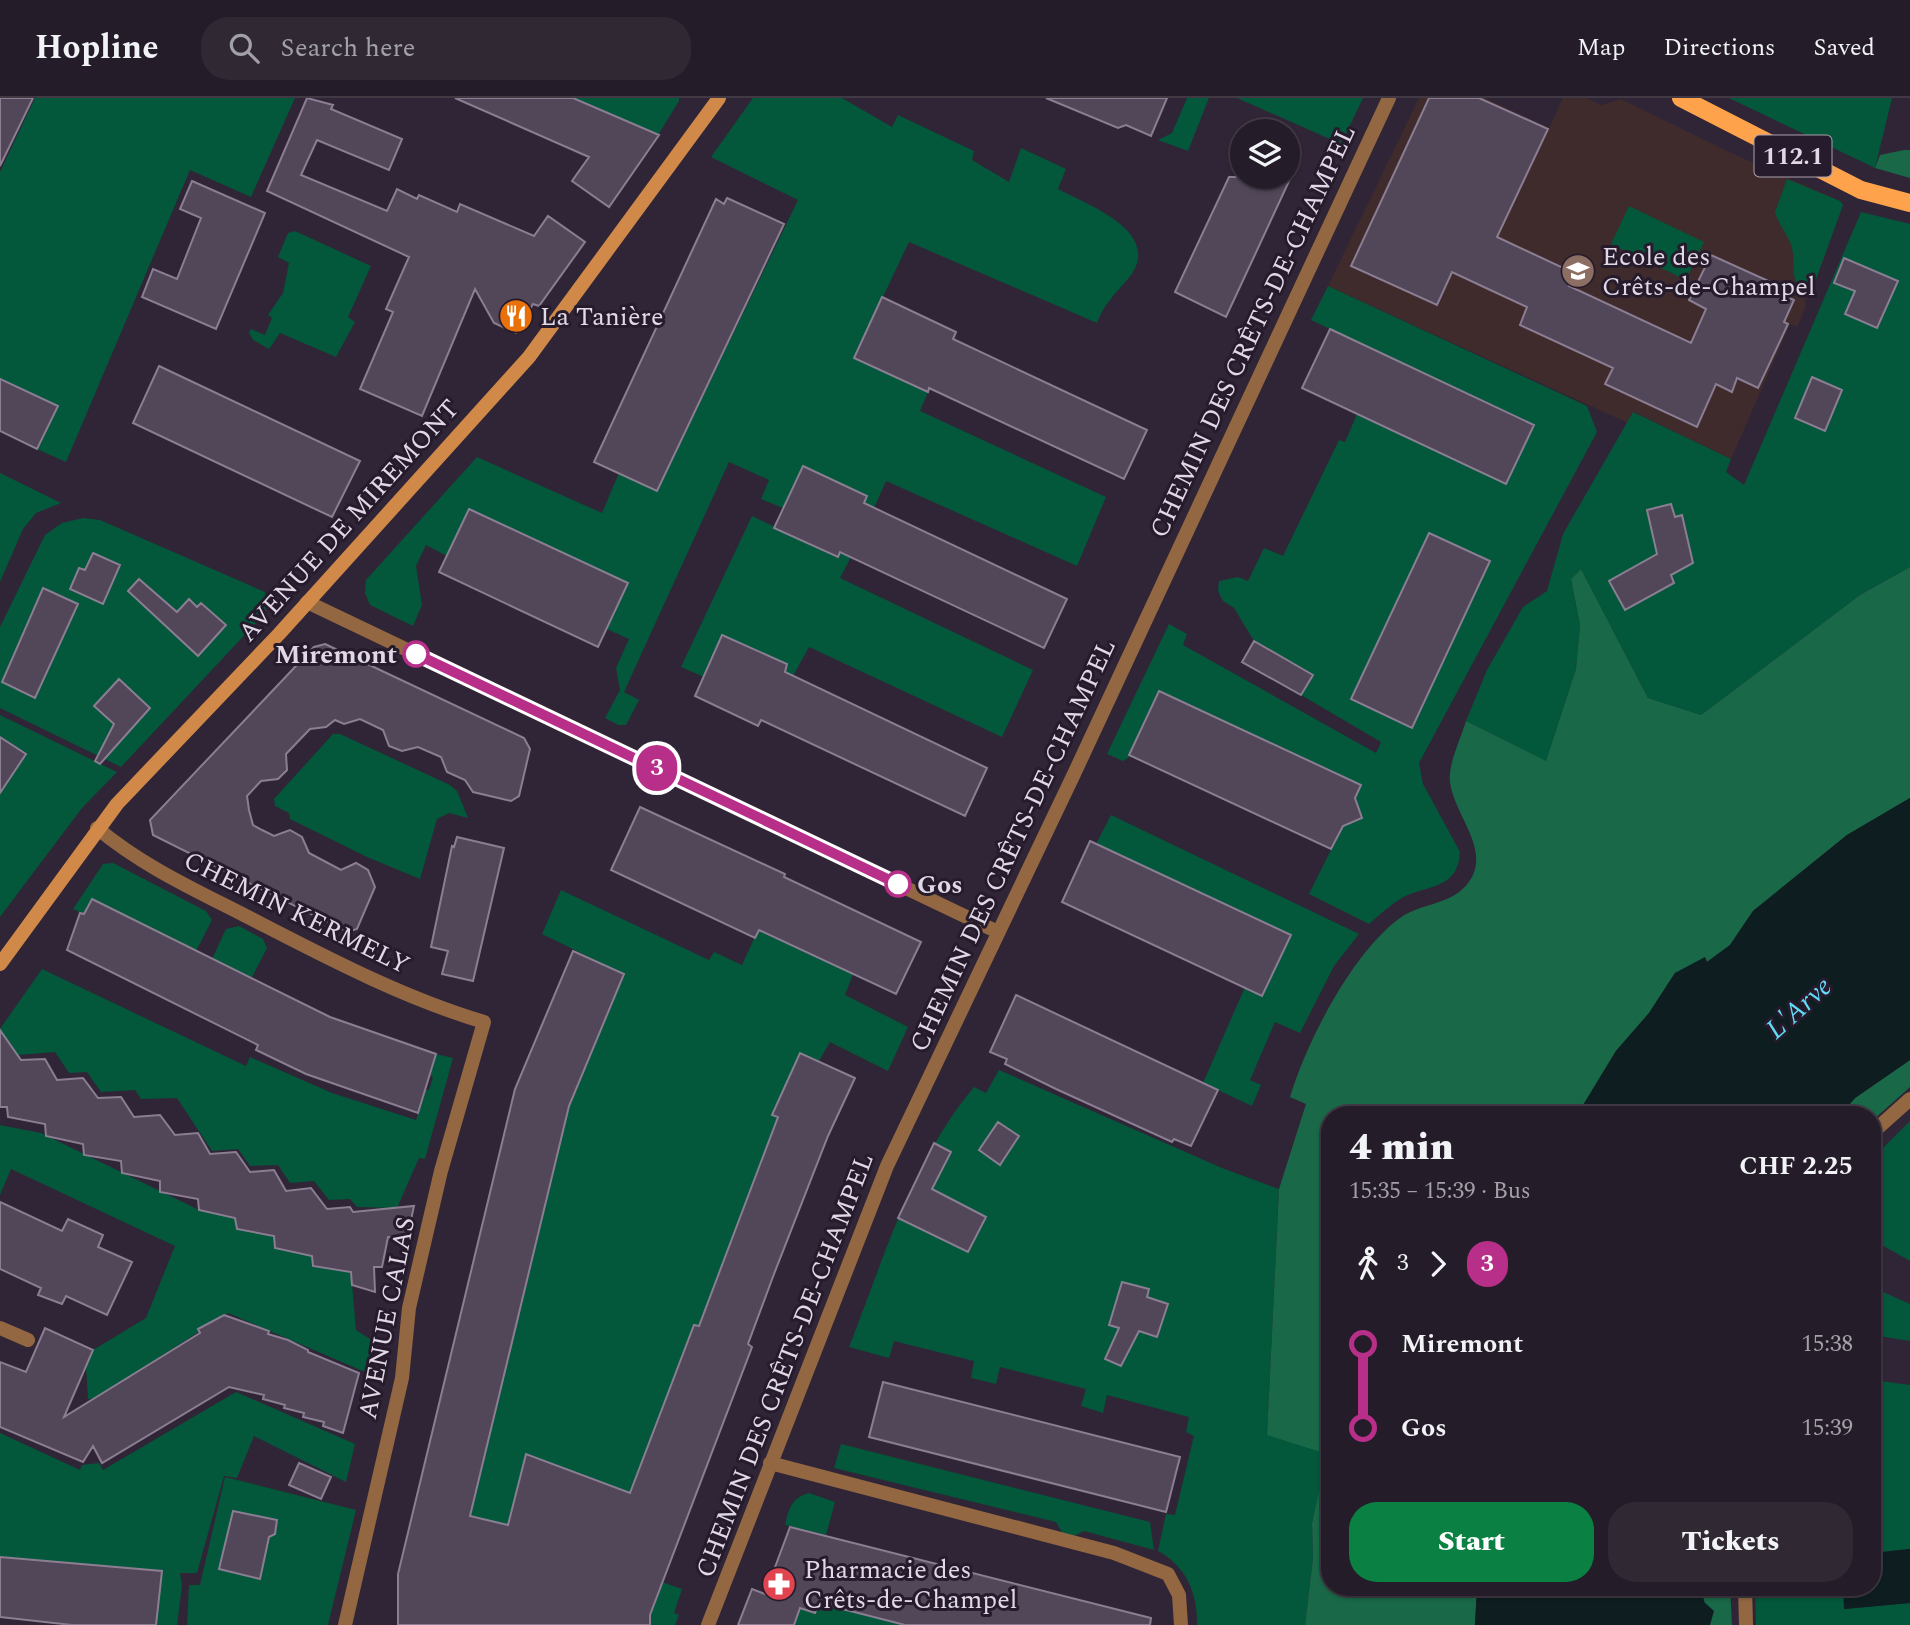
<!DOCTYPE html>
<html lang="en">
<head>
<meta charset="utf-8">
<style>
  body { margin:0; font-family:Spectral,serif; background:#302934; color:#f1f3f6; height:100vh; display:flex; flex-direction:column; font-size:26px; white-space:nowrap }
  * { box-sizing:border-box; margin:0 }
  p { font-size:23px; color:#a3a1a8 }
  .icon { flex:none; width:38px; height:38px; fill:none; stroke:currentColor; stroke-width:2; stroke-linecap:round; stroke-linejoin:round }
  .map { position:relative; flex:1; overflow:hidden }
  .drawer { position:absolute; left:1321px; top:1008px; width:560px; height:490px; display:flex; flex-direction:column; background:#241c28; border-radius:28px; box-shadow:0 2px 5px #0004,0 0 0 2px #413a45 }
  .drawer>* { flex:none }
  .badge { padding:0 14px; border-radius:23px; font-size:24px; line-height:46px }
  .fabs { position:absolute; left:1230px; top:21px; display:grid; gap:14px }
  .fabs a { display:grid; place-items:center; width:70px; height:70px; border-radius:50%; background:#241c28; box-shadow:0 2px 5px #0004,0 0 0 2px #413a45; font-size:35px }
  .map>.badge { position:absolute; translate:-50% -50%; box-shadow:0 0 0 4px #fff }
  .legs { display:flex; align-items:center; gap:10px; height:77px; padding:0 28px; font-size:23px }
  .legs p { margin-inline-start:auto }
  .summary { display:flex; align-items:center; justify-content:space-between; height:119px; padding:0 28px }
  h1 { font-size:38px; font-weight:800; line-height:52px }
  .primary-button { display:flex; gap:14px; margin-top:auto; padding:14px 28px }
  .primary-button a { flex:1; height:80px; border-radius:28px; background:#0b8043; color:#fff; font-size:28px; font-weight:800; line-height:80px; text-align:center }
  .primary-button a+a { background:#302934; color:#f1f3f6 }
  ul { padding:0 28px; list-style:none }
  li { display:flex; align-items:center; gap:24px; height:84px; font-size:26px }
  li i { display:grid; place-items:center; width:10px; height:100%; margin:0 9px; background:currentColor }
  li i::after { content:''; width:18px; height:18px; margin:-9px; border:5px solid; border-radius:50%; background:#241c28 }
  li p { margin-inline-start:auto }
  li:first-child i { background:linear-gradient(#0000 50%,currentColor 0) }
  li:last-child i { background:linear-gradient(currentColor 50%,#0000 0) }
  header { display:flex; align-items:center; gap:42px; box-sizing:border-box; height:98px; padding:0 35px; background:#241c28; border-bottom:2px solid #413a45 }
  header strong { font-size:33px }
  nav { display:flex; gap:38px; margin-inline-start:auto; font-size:24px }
  .search { width:490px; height:63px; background:#302934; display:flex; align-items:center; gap:18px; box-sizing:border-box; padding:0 24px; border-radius:28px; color:#a3a1a8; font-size:26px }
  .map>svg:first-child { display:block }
  .education { fill:#3f2b2c }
  .green { fill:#03573a; fill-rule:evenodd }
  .forest { fill:#196848 }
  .water { fill:#0d1d20 }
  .building { fill:#524659; stroke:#8b7e93; stroke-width:2 }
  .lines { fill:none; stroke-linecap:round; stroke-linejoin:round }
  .street { stroke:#936741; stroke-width:14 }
  .secondary { stroke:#d08948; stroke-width:14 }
  .primary { stroke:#fea34c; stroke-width:18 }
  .line-1-casing { stroke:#fff; stroke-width:16 }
  .line-1 { stroke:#b82f89; stroke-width:10 }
  .stop-1-dot { fill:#fff; stroke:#b82f89; stroke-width:3.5 }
  .labels { text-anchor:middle; stroke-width:6; stroke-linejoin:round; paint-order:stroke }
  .shield { fill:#261b2c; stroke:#a8a0ae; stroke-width:2 }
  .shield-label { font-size:24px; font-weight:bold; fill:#e0d9e5 }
  .poi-label { font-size:26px; fill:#e0d9e5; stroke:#261b2c; text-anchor:start }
  .street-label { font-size:26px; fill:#e0d9e5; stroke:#261b2c }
  .stop-label { font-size:26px; font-weight:bold; fill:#e0d9e5; stroke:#261b2c; text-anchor:end }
  .water-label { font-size:28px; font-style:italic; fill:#61dcf7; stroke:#261b2c }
</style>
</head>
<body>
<header>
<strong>Hopline</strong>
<div class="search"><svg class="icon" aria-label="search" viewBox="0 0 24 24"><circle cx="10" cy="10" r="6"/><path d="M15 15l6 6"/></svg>Search here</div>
<nav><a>Map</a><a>Directions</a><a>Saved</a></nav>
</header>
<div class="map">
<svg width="1910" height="1527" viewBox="0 0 1910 1527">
  <rect width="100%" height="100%" fill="#302536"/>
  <path class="education" d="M1419 0H1485L1549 30 1563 0H1587L1601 7 1621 1 1729 54 1840 103 1843 107 1810 198 1805 201 1806 208 1797 229 1790 226 1731 361 1634 314 1628 325 1328 188Z"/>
  <path class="green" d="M35 0H295L251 99 190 72 66 364 37 351 57 308 0 281V74Z
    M573 0H679V3L655 42 653 35Z
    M753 0H842L892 29 898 17 974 53 972 62 1009 84 1021 50 1066 71 1058 91C1086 106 1162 133 1131 177 1117 195 1106 202 1097 225L909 144 854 260 928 294 920 313 1106 399 1077 468 886 383 874 410 864 405 867 398 803 368 783 410 761 401 769 382 729 364 624 594 639 602 626 627H618L605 620 620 592 616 570 629 541 607 531 627 486 447 458 426 447 416 468 422 507 413 528 370 507 365 495 366 482 477 359 602 415 619 375 657 393 798 102 711 59Z
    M1187 0H1209L1188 53 1158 42 1172 35Z
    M1237 0H1363L1341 46Z
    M1729 0H1892L1875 70Z
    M1787 81 1840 103 1843 107 1810 198C1784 180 1799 168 1790 144 1785 133 1778 125 1775 114Z
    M1629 108 1704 144 1686 182 1611 146Z
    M1861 114 1910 126V469L1860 497 1701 617 1648 600 1581 471 1571 481 1580 527 1576 571 1546 664 1466 623 1487 572 1523 509 1547 493 1563 436 1633 314 1731 361 1726 374 1744 387Z
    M295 133 371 168 348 219 355 224 336 259 280 235 269 251 253 242 249 235 251 231 265 237 272 220 268 217 283 195 289 165 278 159 288 135Z
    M1328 188 1587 308 1597 334 1419 665 1423 686 1460 754C1458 787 1436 787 1410 796 1395 802 1382 815 1369 826L1309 796 1343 728 1362 720 1355 700 1289 655 1160 593 1128 660 1123 663 1107 656 1169 526 1187 536 1183 547 1376 655 1381 644 1301 597 1313 577 1254 543 1234 510 1223 503 1218 493 1219 483 1238 479 1248 483 1264 450 1283 458 1339 342 1345 344 1357 316 1506 386 1534 328 1311 222ZM1429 435 1490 464 1412 630 1351 601Z
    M0 375 61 405 36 415 23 431 0 484Z
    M752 418 838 459 840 454 851 459 840 480 1033 572 1002 639 809 549 793 578 785 573 787 566 723 537 704 579 681 569Z
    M83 420 100 422 265 494 266 514 121 669 0 610V529L45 437 62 425Z
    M0 617 117 674 82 710 0 819Z
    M333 636H340L450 687 457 693 468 720 449 715 437 721 420 781 367 759 290 721 289 715 275 708 274 701Z
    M1111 717 1359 836 1334 868 1300 935 1275 924 1250 982 1261 987 1252 1008 1203 985 1245 889 1263 897 1291 837 1096 746Z
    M113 765 206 813 212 822 196 853 93 801 84 816 73 811 103 766Z
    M561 792 709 862 714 854 742 867 758 832 853 876 845 897 908 929 888 973 830 944 819 963 800 955 772 1016 778 1019 699 1228 694 1227 630 1395 526 1356 508 1427 470 1418 569 1008 624 876 542 836Z
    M239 828 263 841 267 850 251 881 212 861 226 831Z
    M42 871 246 968 250 959 332 995 416 1022 425 992H429L433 979 429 977 436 956 453 960 425 1061 419 1060 397 1110 357 1109 350 1101 329 1102 314 1083 290 1085 278 1067 250 1068 238 1051 212 1053 177 1000 141 1001 135 992 101 994 87 974 69 975 55 954 18 957 7 942 0 943V931Z
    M999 972 1222 1070 1279 1091 1267 1336 1328 1355 1312 1425 1313 1460 1305 1527H1197C1198 1496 1186 1468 1158 1453L1166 1416 1175 1417 1194 1338 1186 1334 1189 1319 1107 1297 1103 1315 1081 1308 1086 1291 1000 1269 996 1286 971 1280 974 1263 894 1243 889 1260 849 1249C884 1160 912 1063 974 989L986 995Z
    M1910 1023V1163L1873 1142 1872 1061Z
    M0 1027 41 1035 199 1112 236 1120 237 1131 274 1138 275 1150 312 1158 313 1168 351 1174 356 1232 373 1243 365 1274 228 1215 96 1300 88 1301 86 1268 93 1252 146 1220 175 1148 11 1071 0 1097Z
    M1872 1189 1910 1206V1243L1873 1237Z
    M1873 1282 1910 1287V1451L1873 1455Z
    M236 1294 355 1346 346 1384 254 1338 237 1380 224 1378 197 1475H180L182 1488 177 1527H156L162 1474 0 1459V1335L80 1372 82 1367 99 1365 103 1372Z
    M841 1346 1150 1424 1154 1452 1084 1433 1072 1439 1063 1436 1056 1424 834 1370Z
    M225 1379 356 1412 328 1527H187L189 1487H200Z
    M809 1395 835 1404 826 1437 785 1427C789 1411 791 1400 809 1395Z
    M662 1484 682 1491 674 1515 679 1517 675 1527H650V1517Z
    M1755 1489H1843L1845 1511 1910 1505V1527H1756Z
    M819 1505 905 1527H794L800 1510 815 1515Z"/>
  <path class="forest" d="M1904 52H1910V80L1875 70 1880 57Z
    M1910 469V700L1847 737 1753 813 1730 847 1707 864 1705 860 1675 875 1649 915 1616 953 1577 1017H1330V1489H1477L1475 1527H1305L1313 1460 1312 1425 1327 1356 1267 1337 1279 1091 1306 1006 1290 999C1307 943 1352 855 1400 820 1424 803 1456 808 1472 779 1488 748 1454 716 1450 684 1448 666 1461 640 1466 623L1546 663 1576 571 1580 527 1571 481 1581 471 1648 600 1701 617 1860 497Z
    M1910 962V989L1873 1022 1872 1017H1840L1855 1000Z
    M1701 1489H1730L1732 1527H1710Z"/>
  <path class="water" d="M1910 700V962L1855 1000 1840 1017H1577L1616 953 1649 915 1675 875 1705 859 1707 864 1730 847 1753 813 1847 737Z
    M1910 1451V1505L1844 1511 1843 1489H1872L1873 1455Z
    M1477 1489H1701L1704 1504 1714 1513 1710 1527H1475Z"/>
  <path class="building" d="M0 0H33L0 68Z
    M307 0 333 7 331 11 402 41 389 72 317 42 301 77 387 113 397 91 417 101 419 97 457 114 460 106 534 138 548 118 585 144 539 208 533 206 516 235 494 225 475 191 422 318 360 291 393 214 386 211 409 159 267 93Z
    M455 0H573L659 37 609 109 572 83 589 59Z
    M1046 0H1167L1151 38 1126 27 1118 30Z
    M1429 0H1479L1548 31 1497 139 1574 175 1569 188 1691 245 1706 211 1689 202 1711 157 1775 186 1772 192 1794 202 1784 224 1788 226 1758 290 1737 280 1732 294 1716 286 1697 329 1605 286 1613 270 1520 227 1527 209 1486 190 1452 174 1437 207 1351 168Z
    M1229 79H1291L1226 219 1175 194Z
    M192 83 265 115 216 231 142 199 153 171 177 181 201 120 180 111Z
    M727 100 784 126 657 393 594 364 716 101 724 106Z
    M1844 160 1898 183 1877 230 1845 216 1855 193 1834 185Z
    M882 199 956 234 953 241 1147 332 1124 381 929 290 928 294 854 260Z
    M1330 231 1534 327 1506 386 1302 290Z
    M159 268 360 363 332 419 133 325Z
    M1812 279 1842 292 1825 333 1795 320Z
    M0 281 58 308 37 351 0 333Z
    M803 368 867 398 864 405 1067 501 1044 550 840 454 838 459 774 430Z
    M1671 406 1675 419 1682 417 1693 465 1671 477 1674 485 1625 512 1609 483 1657 456 1647 412Z
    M469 411 628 485 598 549 439 474Z
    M1429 435 1490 463 1412 630 1351 601Z
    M93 455 120 467 103 506 70 491 79 470 85 472Z
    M139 481 177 514 189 501 197 509 201 505 226 527 198 558 128 493Z
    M43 490 78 506 35 600 2 584Z
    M722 537 787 566 785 574 987 670 965 718 761 622 758 628 695 598Z
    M1254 543 1313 577 1301 597 1242 564Z
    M325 546 524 640 530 651 519 698 511 703 473 694 465 682 447 674 441 659 418 649 402 653 389 648 383 632 360 621 344 626 335 622 326 629 310 631 286 656 287 672 278 681 261 683 247 698 249 712 253 727 262 732 274 738 290 732 302 739 309 755 326 764 341 772 356 765 368 772 375 789 357 831 347 834 153 737 150 722 314 549Z
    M119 581 150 610 100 666 95 663 114 626 94 608Z
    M1159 593 1361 687 1355 700 1362 720 1343 728 1331 751 1129 657Z
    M0 639 26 656 0 695Z
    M640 709 785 776 784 779 921 844 896 896 759 832 755 840 611 772Z
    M457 739 504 750 473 883 442 876 448 853 431 849 452 748 454 749Z
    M1090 743 1291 837 1262 898 1062 804Z
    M92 801 330 919 436 956 418 1015 306 976 256 952 258 947 67 852 80 815 84 816Z
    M573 853 624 876 569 1008 470 1418 508 1427 526 1356 630 1395 694 1227 699 1228 778 1019 772 1017 800 955 855 980 828 1038 774 1176 748 1246 752 1249 650 1517V1527H398V1476L515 991Z
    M1016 897 1218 992 1191 1048 1174 1041 1172 1044 1056 991 1005 966 1007 961 990 954Z
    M0 932 21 962 45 961 57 982 83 980 98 1000 121 999 134 1019 160 1017 175 1037 198 1035 210 1056 236 1054 250 1074 274 1072 286 1093 311 1090 327 1111 350 1109 353 1114 414 1108 407 1140 388 1139 382 1169H374L375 1194 352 1187 351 1174 313 1168 312 1158 275 1150 274 1138 237 1131 235 1120 199 1112 198 1101 160 1094V1083L122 1075 121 1063 84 1057 83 1046 46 1038 45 1026 8 1019 7 1009H0Z
    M998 1024 1019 1038 1000 1067 979 1052Z
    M934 1045 951 1054 932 1091 986 1119 968 1154 898 1120Z
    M0 1104 62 1133 68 1121 103 1137 98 1149 132 1164 107 1217 66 1198 62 1206 38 1197 41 1190 0 1171Z
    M1122 1184 1149 1191 1147 1199 1168 1206 1157 1239 1139 1233 1121 1268 1105 1261 1119 1230 1109 1227Z
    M224 1217 269 1233 268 1236 288 1242 308 1252V1254L359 1275 343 1335 323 1328 324 1324 303 1319 304 1315 284 1310 285 1307 263 1301 264 1297 229 1289 102 1365 93 1348 83 1364 0 1329V1264L26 1274 45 1230 93 1252 64 1319 200 1235 198 1231Z
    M883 1284 1180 1359 1166 1414 869 1339Z
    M299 1365 331 1379 321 1401 289 1387Z
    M233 1413 277 1422 275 1436 269 1439 260 1481 219 1471Z
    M790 1429 1151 1520 1150 1527H905L819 1505 815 1515 800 1510 794 1527H738L752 1491 765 1496Z
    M0 1459 162 1473 156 1527H72L0 1519Z"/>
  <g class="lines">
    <path class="street" d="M307 504 998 834
      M97 730C141 767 193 791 244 817 322 857 400 899 484 924L441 1073 409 1210 402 1280 345 1527
      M1872 1035 1910 1001
      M0 1230 28 1242
      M770 1365 1114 1455 1168 1476 1179 1497 1181 1527
      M1745 1489 1746 1527
      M708 1527 887 1068 1074 676 1389 0"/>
    <path class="secondary" d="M0 866 117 706 279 536 529 259 719 0"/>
    <path class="primary" d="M1681 0 1861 92 1910 105"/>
  </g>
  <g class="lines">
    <g class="line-1-casing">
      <path id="line-1" d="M416 556 898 786"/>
    </g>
    <use href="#line-1" class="line-1"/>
  </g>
  <defs>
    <g id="school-disc" transform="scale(1.75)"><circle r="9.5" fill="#8d6e63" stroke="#261b2c"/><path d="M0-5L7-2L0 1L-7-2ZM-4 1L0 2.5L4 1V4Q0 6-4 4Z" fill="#fff"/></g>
    <g id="restaurant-disc" transform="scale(1.75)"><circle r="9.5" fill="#e8710a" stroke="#261b2c"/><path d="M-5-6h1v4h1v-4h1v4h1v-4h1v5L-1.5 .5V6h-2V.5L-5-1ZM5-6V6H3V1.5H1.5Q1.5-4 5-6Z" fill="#fff"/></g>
    <g id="pharmacy-disc" transform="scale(1.75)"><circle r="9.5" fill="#e0444e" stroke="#261b2c"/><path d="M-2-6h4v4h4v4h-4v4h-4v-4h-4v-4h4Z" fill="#fff"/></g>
  </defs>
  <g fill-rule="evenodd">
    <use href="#school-disc" x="1578" y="173"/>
    <use href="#restaurant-disc" x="516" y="218"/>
    <use href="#pharmacy-disc" x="779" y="1486"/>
  </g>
  <g class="stop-1-dot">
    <circle cx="416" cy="556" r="12"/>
    <circle cx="898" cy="786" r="12"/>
  </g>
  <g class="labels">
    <rect class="shield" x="1754.5" y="37.5" width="77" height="41" rx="5"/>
    <g class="shield-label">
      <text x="1793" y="66">112.1</text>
    </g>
    <g class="poi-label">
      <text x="1602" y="167">Ecole des<tspan x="1602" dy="30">Crêts-de-Champel</tspan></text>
      <text x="540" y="227">La Tanière</text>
      <text x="804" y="1480">Pharmacie des<tspan x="804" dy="30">Crêts-de-Champel</tspan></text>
    </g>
    <g class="street-label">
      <text transform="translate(1252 233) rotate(-65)" y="9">CHEMIN DES CRÊTS-DE-CHAMPEL</text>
      <text transform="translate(348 422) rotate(-48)" y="9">AVENUE DE MIREMONT</text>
      <text transform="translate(1012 747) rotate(-65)" y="9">CHEMIN DES CRÊTS-DE-CHAMPEL</text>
      <text transform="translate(297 814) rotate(26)" y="9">CHEMIN KERMELY</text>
      <text transform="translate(386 1220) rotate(-79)" y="9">AVENUE CALAS</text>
      <text transform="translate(784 1267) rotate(-69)" y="9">CHEMIN DES CRÊTS-DE-CHAMPEL</text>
    </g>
    <g class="stop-label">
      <text x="397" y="565">Miremont</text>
      <text x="917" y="795" text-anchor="start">Gos</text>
    </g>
    <g class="water-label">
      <text transform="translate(1798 909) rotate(-42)" y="10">L'Arve</text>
    </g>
  </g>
</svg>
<div class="fabs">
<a><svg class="icon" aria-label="layers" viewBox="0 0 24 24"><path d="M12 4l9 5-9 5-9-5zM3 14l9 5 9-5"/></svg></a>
</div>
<b class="badge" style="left:657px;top:670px;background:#b82f89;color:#fff">3</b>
<section class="drawer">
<div class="summary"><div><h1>4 min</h1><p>15:35 – 15:39 · Bus</p></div><b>CHF 2.25</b></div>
<div class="legs"><svg class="icon" aria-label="walk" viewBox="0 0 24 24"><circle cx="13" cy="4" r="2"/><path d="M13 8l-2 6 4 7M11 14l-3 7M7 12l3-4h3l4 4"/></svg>3<svg class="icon" aria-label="forward" viewBox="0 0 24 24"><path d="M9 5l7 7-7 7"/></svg><b class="badge" style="background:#b82f89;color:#fff">3</b></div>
<ul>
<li><i style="color:#b82f89"></i><b>Miremont</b><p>15:38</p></li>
<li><i style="color:#b82f89"></i><b>Gos</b><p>15:39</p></li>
</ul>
<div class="primary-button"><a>Start</a><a>Tickets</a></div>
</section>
</div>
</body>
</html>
